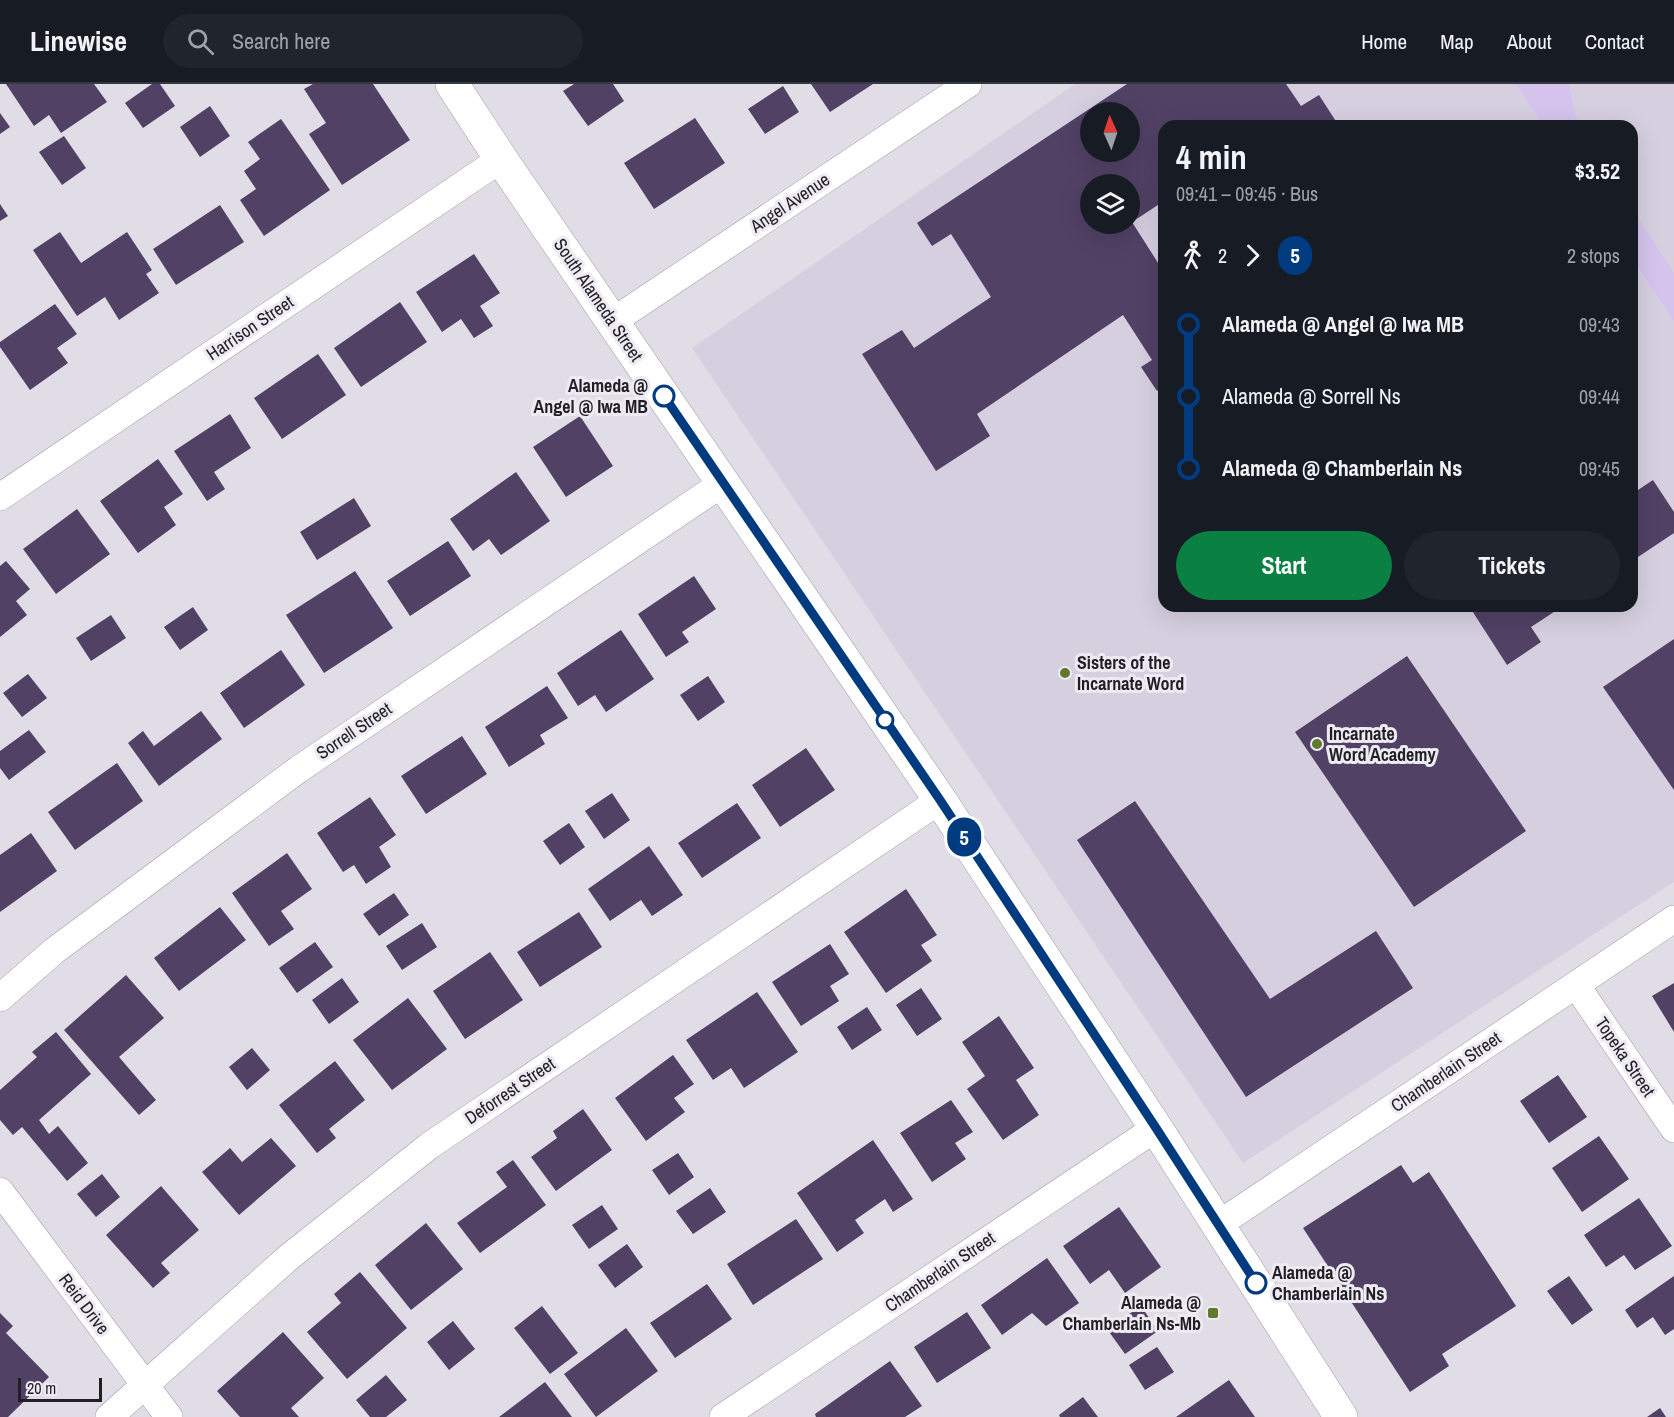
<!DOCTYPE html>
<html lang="en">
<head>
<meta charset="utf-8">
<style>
  body { margin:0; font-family:"Archivo Narrow",sans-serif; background:#20242c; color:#f1f3f6; height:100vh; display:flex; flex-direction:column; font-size:22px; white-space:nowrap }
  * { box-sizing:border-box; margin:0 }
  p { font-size:20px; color:#9ea1a6 }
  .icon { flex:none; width:33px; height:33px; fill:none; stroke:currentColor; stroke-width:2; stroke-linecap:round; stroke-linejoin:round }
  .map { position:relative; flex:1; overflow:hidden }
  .panel { position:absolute; left:1158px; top:36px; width:480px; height:492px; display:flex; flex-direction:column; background:#171b24; border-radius:18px; box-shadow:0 6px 24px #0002 }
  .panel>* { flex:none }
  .badge { padding:0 12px; border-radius:20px; font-size:21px; line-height:39px }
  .needle { width:39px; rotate:357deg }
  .controls { position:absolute; left:1080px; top:18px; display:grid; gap:12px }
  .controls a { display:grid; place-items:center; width:60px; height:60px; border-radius:50%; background:#171b24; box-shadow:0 6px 24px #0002; font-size:30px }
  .scale { position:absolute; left:18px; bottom:15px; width:84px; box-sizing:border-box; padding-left:6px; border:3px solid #201f23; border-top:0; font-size:16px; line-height:21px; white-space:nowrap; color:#201f23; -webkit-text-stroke:4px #eeeaf4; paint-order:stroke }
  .map>.badge { position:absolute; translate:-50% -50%; box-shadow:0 0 0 3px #fff }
  .legs { display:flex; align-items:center; gap:9px; height:66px; padding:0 18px; font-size:20px }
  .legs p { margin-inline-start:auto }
  .headline { display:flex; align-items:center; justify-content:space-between; height:102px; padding:0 18px }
  h1 { font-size:33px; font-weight:700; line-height:45px }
  .primary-button { display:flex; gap:12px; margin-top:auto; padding:12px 18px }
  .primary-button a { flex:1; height:69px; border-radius:36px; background:#0b8043; color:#fff; font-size:24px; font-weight:700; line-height:69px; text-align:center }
  .primary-button a+a { background:#20242c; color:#f1f3f6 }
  ul { padding:0 18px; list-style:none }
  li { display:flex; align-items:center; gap:21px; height:72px; font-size:22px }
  li i { display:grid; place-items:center; width:9px; height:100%; margin:0 8px; background:currentColor }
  li i::after { content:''; width:15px; height:15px; margin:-8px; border:4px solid; border-radius:50%; background:#171b24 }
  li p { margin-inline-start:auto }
  li:first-child i { background:linear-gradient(#0000 50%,currentColor 0) }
  li:last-child i { background:linear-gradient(currentColor 50%,#0000 0) }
  header { display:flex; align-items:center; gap:36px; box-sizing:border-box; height:84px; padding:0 30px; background:#171b24; border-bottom:2px solid #363941 }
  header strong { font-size:28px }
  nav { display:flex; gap:33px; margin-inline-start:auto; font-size:21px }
  .search { width:420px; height:54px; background:#20242c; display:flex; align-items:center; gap:15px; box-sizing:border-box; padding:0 21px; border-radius:33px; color:#9ea1a6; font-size:22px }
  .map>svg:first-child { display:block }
  .built { fill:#d6cfe0; fill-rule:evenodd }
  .green { fill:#d5c3ed }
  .building { fill:#514165; fill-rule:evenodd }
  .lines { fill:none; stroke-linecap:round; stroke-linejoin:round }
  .street-casing { stroke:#a09ca6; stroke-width:28 }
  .secondary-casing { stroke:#a09ca6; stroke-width:34 }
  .street { stroke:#fff; stroke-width:27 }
  .secondary { stroke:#fff; stroke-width:33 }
  .line-1-casing { stroke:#fff; stroke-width:14 }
  .line-1 { stroke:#003b80; stroke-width:9 }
  .stop-1-dot { fill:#fff; stroke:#003b80; stroke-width:3 }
  .poi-dot { fill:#62792b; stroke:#eeeaf4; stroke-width:2 }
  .labels { text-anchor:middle; stroke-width:6; stroke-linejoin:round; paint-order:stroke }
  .street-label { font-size:18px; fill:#201f23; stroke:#eeeaf4 }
  .stop-label { font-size:18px; font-weight:bold; fill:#201f23; stroke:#eeeaf4; text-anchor:end }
  .poi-label { font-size:18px; font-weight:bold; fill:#201f23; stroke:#eeeaf4; text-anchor:start }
</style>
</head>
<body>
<header>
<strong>Linewise</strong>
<div class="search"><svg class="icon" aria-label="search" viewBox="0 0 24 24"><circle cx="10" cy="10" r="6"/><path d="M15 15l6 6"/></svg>Search here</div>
<nav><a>Home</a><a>Map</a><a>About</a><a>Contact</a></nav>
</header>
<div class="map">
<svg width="1674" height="1333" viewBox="0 0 1674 1333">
  <rect width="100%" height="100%" fill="#e1dde7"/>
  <path class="built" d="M1075 0H1674V798L1243 1079 692 264ZM1090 28H1130V68H1090ZM1164 42H1632V522H1164ZM1090 100H1130V140H1090Z"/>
  <path class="green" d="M1516 0H1569L1574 26 1579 42H1544Z
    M1632 125 1674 189V237L1632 174Z"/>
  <path class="building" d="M6 0H94L107 18 61 49 49 31 34 42Z
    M152 0H160L175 22 143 44 125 19Z
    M313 0H373L410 56 342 101 309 50 326 39 304 5Z
    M574 0H613L624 17 588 42 563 7Z
    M811 0H873L830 28Z
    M1127 0H1286L1301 22 1319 11 1339 42H1164V117L1132 138 1160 182 1164 179V302L1157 307 1141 283 1152 276 1123 231 977 330 990 352 936 387 862 270 902 246 914 264 991 213 951 150 932 162 917 139ZM1090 28H1130V68H1090ZM1090 100H1130V140H1090Z
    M783 2 799 28 765 50 748 25Z
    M210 22 230 52 200 73 180 43Z
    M0 29 10 43 0 50Z
    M695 34 725 79 654 125 624 79Z
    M281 35 330 106 264 152 240 116 256 105 244 87 260 75 248 58Z
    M64 52 86 84 62 101 39 68Z
    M0 120 8 132 0 137Z
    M220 121 244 158 176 201 153 165Z
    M60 148 81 179 127 148 152 186 146 190 159 209 119 236 105 213 77 232 33 166Z
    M474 170 500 209 480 222 493 242 474 254 461 235 442 248 416 208Z
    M400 218 427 258 361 303 334 264Z
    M55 220 77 250 57 264 68 279 30 306 0 263V258Z
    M318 270 346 311 282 355 254 314Z
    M230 330 251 364 214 388 225 405 207 417 174 367Z
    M580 332 613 382 566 413 533 363Z
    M158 375 183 410 164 423 176 441 138 469 100 417Z
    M516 388 550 437 501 471 489 455 473 467 450 435Z
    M1653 396 1674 428V449L1632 477V410Z
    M354 414 371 442 317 476 300 448Z
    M77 425 110 470 56 510 23 465Z
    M448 457 471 492 410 532 387 497Z
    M6 477 30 505 16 517 27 531 0 553V482Z
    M355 487 393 544 324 589 286 531Z
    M694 492 716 525 682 548 689 558 666 573 638 530Z
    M1469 522H1563L1531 543 1541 558 1507 581Z
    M193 523 208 546 180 566 164 543Z
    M111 531 126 554 91 577 76 554Z
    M621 546 654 595 606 628 595 611 578 622 557 589Z
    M1674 555V706L1603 603Z
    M281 566 305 601 244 644 220 609Z
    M1407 572 1526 747 1414 823 1295 648Z
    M28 590 47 614 22 633 3 609Z
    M708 592 725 618 698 637 680 611Z
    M547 602 568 634 540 651 545 660 509 683 485 643Z
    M201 627 222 655 159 702 128 659 143 647 154 662Z
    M29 646 46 668 9 696 0 684V667Z
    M462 652 487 690 426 730 401 692Z
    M806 664 835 706 780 743 752 701Z
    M117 679 143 717 75 766 48 728Z
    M612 709 630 736 604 755 585 727Z
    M370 713 396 751 379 763 391 783 366 800 354 781 343 788 317 749Z
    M1135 717 1270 915 1376 847 1413 904 1246 1013 1077 756Z
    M737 719 761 754 702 794 678 759Z
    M569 739 585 763 560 781 543 757Z
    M31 749 57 787 0 828V771Z
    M649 762 683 811 652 832 641 816 610 837 588 805Z
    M287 769 312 805 281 827 294 845 269 862 232 809Z
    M906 805 937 851 921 861 932 877 886 909 844 848Z
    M394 809 409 831 379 852 363 830Z
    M220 823 246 856 179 907 154 874Z
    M579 828 602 863 540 903 517 868Z
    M422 839 437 863 402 886 386 862Z
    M315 858 333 883 297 909 279 884Z
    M830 860 849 890 830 902 839 917 801 942 772 898Z
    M490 868 523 916 465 955 433 907Z
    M126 891 164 934 119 973 156 1016 139 1031 64 946Z
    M342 894 359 918 329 940 312 916Z
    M1674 899V948L1652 912Z
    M921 904 942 935 917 952 896 921Z
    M757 908 798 968 744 1004 731 984 713 996 686 956Z
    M408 914 447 965 392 1006 353 956Z
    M867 923 882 946 852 966 837 943Z
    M999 932 1034 984 1016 996 1039 1031 1003 1056 967 1005 985 992 962 958Z
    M56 948 91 990 39 1036 49 1050 58 1042 88 1079 67 1097 22 1043 13 1051 0 1036V1006L37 973 32 968Z
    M252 964 270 986 247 1006 229 983Z
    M673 971 694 1000 674 1014 685 1028 646 1057 615 1014Z
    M335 977 365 1016 329 1045 336 1054 317 1069 279 1021Z
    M1558 991 1587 1033 1549 1059 1520 1017Z
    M951 1016 973 1048 955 1059 966 1075 932 1098 900 1049Z
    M583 1025 612 1066 556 1107 531 1073 557 1054 553 1047Z
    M1599 1052 1629 1095 1582 1128 1552 1084Z
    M271 1054 296 1082 239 1131 202 1088 230 1064 242 1078Z
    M873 1056 913 1115 893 1128 885 1115 855 1136 864 1149 837 1168 797 1109Z
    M678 1069 694 1093 669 1111 652 1086Z
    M513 1076 546 1121 480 1169 457 1139 507 1103 496 1088Z
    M1401 1081 1413 1099 1429 1088 1516 1222 1442 1270 1449 1282 1410 1308 1303 1144Z
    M102 1090 120 1113 96 1133 77 1110Z
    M161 1102 199 1146 161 1179 170 1189 153 1204 106 1151Z
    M710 1104 726 1128 693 1150 676 1127Z
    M1639 1114 1672 1162 1635 1186 1624 1171 1606 1183 1584 1151Z
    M602 1121 618 1145 589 1165 572 1141Z
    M1119 1123 1161 1183 1125 1209 1109 1186 1090 1200 1063 1162Z
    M796 1135 823 1175 753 1221 727 1180Z
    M426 1139 463 1185 411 1226 375 1181Z
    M627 1160 643 1183 615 1204 598 1181Z
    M1047 1174 1079 1219 1046 1242 1032 1229 1002 1251 981 1221Z
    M360 1188 407 1244 347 1295 307 1248 341 1219 334 1210Z
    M1569 1192 1593 1226 1572 1241 1547 1207Z
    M1674 1192V1245L1665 1251 1653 1233 1637 1244 1625 1226Z
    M707 1200 732 1235 675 1274 650 1239Z
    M542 1222 578 1269 550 1290 514 1244Z
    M1141 1222 1158 1247 1125 1270 1107 1245Z
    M967 1228 991 1264 937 1299 914 1263Z
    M0 1229 13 1242 6 1249 49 1293 8 1333H0Z
    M453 1237 475 1265 449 1286 427 1258Z
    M626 1244 658 1287 596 1333 564 1290Z
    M283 1248 324 1294 291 1324 299 1333H240L217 1307Z
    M1157 1263 1174 1288 1145 1306 1129 1281Z
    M890 1277 922 1322 905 1333H816L815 1330Z
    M386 1291 407 1316 386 1333H370L356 1316Z
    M1229 1296 1255 1333H1176Z
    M545 1298 572 1333H499Z
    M1083 1313 1098 1333H1060L1059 1331Z
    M1660 1324 1666 1333H1647Z"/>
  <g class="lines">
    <g class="street-casing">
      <path id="street" d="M613 237 968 0
        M0 413 501 75
        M1576 901 1674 1045
        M0 914 54 867 299 685 723 399
        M0 1107 169 1333
        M1219 1140 1674 835
        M109 1333 289 1173 429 1062 940 716
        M723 1333 1156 1044"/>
    </g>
    <g class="secondary-casing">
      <path id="secondary" d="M452 0 501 75 940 716 1156 1044 1341 1333"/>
    </g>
    <use href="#street" class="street"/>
    <use href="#secondary" class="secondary"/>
  </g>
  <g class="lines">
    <g class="line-1-casing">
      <path id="line-1" d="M664 312 940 716 1156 1044 1256 1199"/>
    </g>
    <use href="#line-1" class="line-1"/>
  </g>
  <g class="stop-1-dot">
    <circle cx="664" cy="312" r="10"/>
    <circle cx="885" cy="636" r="8"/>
    <circle cx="1256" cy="1199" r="10"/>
  </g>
  <g class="poi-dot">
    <circle cx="1065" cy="589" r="6"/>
    <circle cx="1317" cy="660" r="6"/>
    <rect x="1207" y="1223" width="12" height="12" rx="3"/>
  </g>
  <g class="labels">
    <g class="street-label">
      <text transform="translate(790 119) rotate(-34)" y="6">Angel Avenue</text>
      <text transform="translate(598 216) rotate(56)" y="6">South Alameda Street</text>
      <text transform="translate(250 244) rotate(-34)" y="6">Harrison Street</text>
      <text transform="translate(354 647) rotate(-34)" y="6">Sorrell Street</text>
      <text transform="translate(1625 973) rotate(56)" y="6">Topeka Street</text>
      <text transform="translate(1446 988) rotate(-34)" y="6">Chamberlain Street</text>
      <text transform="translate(510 1007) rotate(-34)" y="6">Deforrest Street</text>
      <text transform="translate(940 1188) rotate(-34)" y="6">Chamberlain Street</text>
      <text transform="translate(84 1220) rotate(53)" y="6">Reid Drive</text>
    </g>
    <g class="stop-label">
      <text x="648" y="308">Alameda @<tspan x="648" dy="21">Angel @ Iwa MB</tspan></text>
      <text x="1272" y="1195" text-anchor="start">Alameda @<tspan x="1272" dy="21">Chamberlain Ns</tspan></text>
    </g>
    <g class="poi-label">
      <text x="1077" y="585">Sisters of the<tspan x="1077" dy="21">Incarnate Word</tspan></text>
      <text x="1329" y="656">Incarnate<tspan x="1329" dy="21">Word Academy</tspan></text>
      <text x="1201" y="1225" text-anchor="end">Alameda @<tspan x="1201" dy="21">Chamberlain Ns-Mb</tspan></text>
    </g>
  </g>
</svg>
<div class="controls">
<a><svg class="needle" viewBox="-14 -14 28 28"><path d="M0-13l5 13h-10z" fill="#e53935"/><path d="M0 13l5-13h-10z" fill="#9ea1a6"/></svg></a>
<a><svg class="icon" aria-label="layers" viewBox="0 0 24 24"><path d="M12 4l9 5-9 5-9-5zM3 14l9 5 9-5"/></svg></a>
</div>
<div class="scale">20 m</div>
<b class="badge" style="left:964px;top:753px;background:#003b80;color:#fff">5</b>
<section class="panel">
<div class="headline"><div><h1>4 min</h1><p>09:41 – 09:45 · Bus</p></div><b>$3.52</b></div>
<div class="legs"><svg class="icon" aria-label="walk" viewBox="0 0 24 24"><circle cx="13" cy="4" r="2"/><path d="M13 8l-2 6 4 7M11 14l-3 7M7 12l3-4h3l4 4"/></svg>2<svg class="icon" aria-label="forward" viewBox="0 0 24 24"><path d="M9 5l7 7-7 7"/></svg><b class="badge" style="background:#003b80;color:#fff">5</b><p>2 stops</p></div>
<ul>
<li><i style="color:#003b80"></i><b>Alameda @ Angel @ Iwa MB</b><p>09:43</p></li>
<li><i style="color:#003b80"></i><span>Alameda @ Sorrell Ns</span><p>09:44</p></li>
<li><i style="color:#003b80"></i><b>Alameda @ Chamberlain Ns</b><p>09:45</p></li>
</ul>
<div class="primary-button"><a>Start</a><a>Tickets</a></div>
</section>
</div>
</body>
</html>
